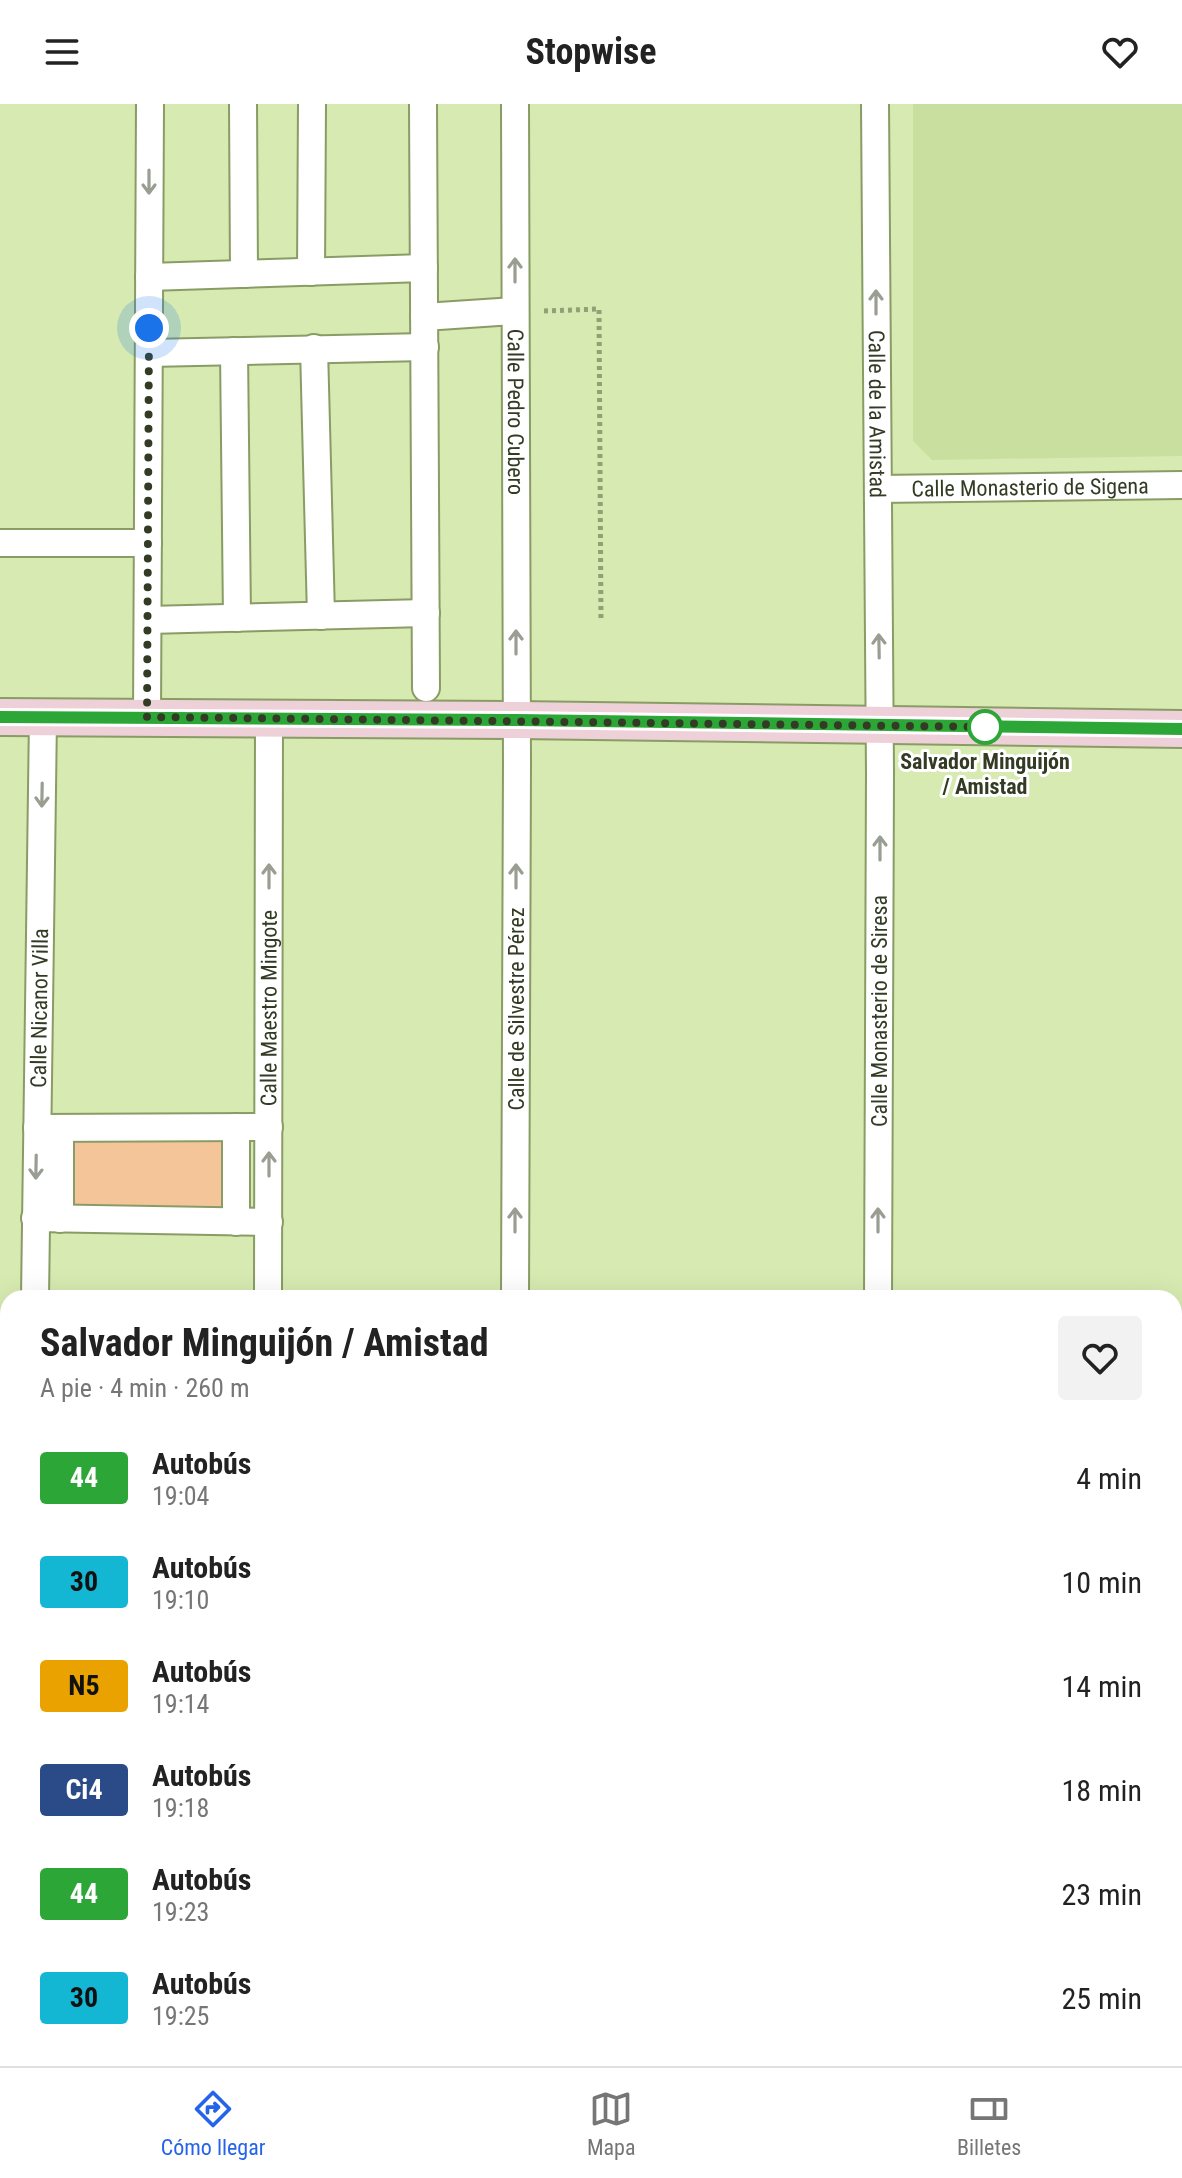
<!DOCTYPE html>
<html lang="es">
<head>
<meta charset="utf-8">
<style>
  body { margin:0; font-family:"Roboto Condensed",sans-serif; background:#f2f2f2; color:#222; height:100vh; display:flex; flex-direction:column; font-size:30px; white-space:nowrap }
  * { box-sizing:border-box; margin:0 }
  p { font-size:26px; color:#767676 }
  .icon { flex:none; width:44px; height:44px; fill:none; stroke:currentColor; stroke-width:2; stroke-linecap:round; stroke-linejoin:round }
  .map { position:relative; flex:1; overflow:hidden }
  .drawer { position:absolute; left:0px; top:1186px; width:1182px; height:776px; display:flex; flex-direction:column; background:#fff; border-radius:24px 24px 0 0; box-shadow:0 8px 32px #0002 }
  .drawer>* { flex:none }
  .badge { padding:0 16px; border-radius:6px; font-size:28px; line-height:52px }
  .you { position:absolute; width:40px; height:40px; margin:-20px; border:6px solid #fff; border-radius:50%; background:#1a73e8; box-shadow:0 0 0 12px #1a73e833 }
  .map>.badge { position:absolute; translate:-50% -50%; box-shadow:0 0 0 4px #fff }
  .round { display:grid; place-items:center; flex:none; width:84px; height:84px; border-radius:8px; background:#f2f2f2 }
  .headline { display:flex; align-items:center; justify-content:space-between; height:136px; padding:0 40px }
  h1 { font-size:38px; font-weight:700; line-height:60px }
  ul { padding:0; list-style:none }
  li { display:flex; align-items:center; gap:24px; height:104px; padding:0 40px }
  li div { flex:1 }
  li b { display:block; font-size:30px }
  li em { font-style:normal }
  li .badge { min-width:88px; font-weight:700; text-align:center }
  header { display:flex; justify-content:space-between; align-items:center; height:104px; padding:0 40px; background:#fff; font-size:36px; font-weight:700 }
  .dock { display:flex; justify-content:space-around; align-items:center; height:112px; border-top:2px solid #e0e0e0; background:#fff; font-size:22px; color:#767676 }
  .dock a { display:grid; justify-items:center; gap:4px }
  .dock .active { color:#2563eb }
  .map>svg:first-child { display:block }
  .built { fill:#c9df9f }
  .green { fill:#f5c59a }
  .lines { fill:none; stroke-linecap:round; stroke-linejoin:round }
  .street-casing { stroke:#899c66; stroke-width:30 }
  .secondary-casing { stroke:#899c66; stroke-width:40 }
  .path { stroke:#92a076; stroke-width:5; stroke-dasharray:4 4; stroke-linecap:butt }
  .street { stroke:#fff; stroke-width:26 }
  .secondary { stroke:#eed0d8; stroke-width:36 }
  .oneway { stroke:#999d92 }
  .line-casing { stroke:#fff; stroke-width:18 }
  .line { stroke:#2ca737; stroke-width:12 }
  .walk { stroke:#333b24; stroke-width:8; stroke-dasharray:0 14.4 }
  .stop-dot { fill:#fff; stroke:#2ca737; stroke-width:4 }
  .labels { text-anchor:middle; stroke-width:6; stroke-linejoin:round; paint-order:stroke }
  .street-label { font-size:22px; fill:#333b24; stroke:#fff }
  .stop-label { font-size:22px; font-weight:bold; fill:#333b24; stroke:#fff }
</style>
</head>
<body>
<header><svg class="icon" aria-label="menu" viewBox="0 0 24 24"><path d="M4 6h16M4 12h16M4 18h16"/></svg>Stopwise<svg class="icon" aria-label="heart" viewBox="0 0 24 24"><path d="M12 20l-8-8c-3-5 5-10 8-4 3-6 11-1 8 4z"/></svg></header>
<div class="map">
<svg width="1182" height="1962" viewBox="0 0 1182 1962">
  <rect width="100%" height="100%" fill="#d6eab1"/>
  <path class="built" d="M913 0H1182V352L932 356 913 337Z
    M1174 1835H1182V1962H922V1954H1174Z
    M8 1906V1954H476V1962H0Z"/>
  <path class="green" d="M230 1035V1107L70 1106 68 1036Z
    M101 1954H201V1962H101Z
    M337 1954H441V1962H337Z
    M1129 1954V1962H1040V1955Z"/>
  <g class="lines">
    <g class="street-casing">
      <g id="street">
        <path d="M243 0 244 170"/>
        <path d="M423 0 426 584"/>
        <path id="s1" d="M515 0 517 659 515 1194"/>
        <path id="s2" d="M875 0 880 669 878 1194"/>
        <path d="M311 168 312 0"/>
        <path d="M149 173 424 164"/>
        <path d="M424 213 515 207"/>
        <path d="M314 244 321 512"/>
        <path d="M234 247 237 514"/>
        <path d="M149 249 425 243"/>
        <path id="s3" d="M878 385 1182 381"/>
        <path d="M0 439H148"/>
        <path d="M148 516 426 509"/>
        <path d="M147 613 150 0"/>
        <path d="M236 1023V1118"/>
        <path d="M37 1024 269 1023"/>
        <path d="M35 1114 269 1118"/>
        <path d="M60 1115V1024"/>
        <path id="s4" d="M35 1194 43 613"/>
        <path id="s5" d="M268 1194 269 615"/>
        <path d="M1174 1815H1182"/>
        <path d="M884 1954V1962"/>
        <path d="M512 1962V1954"/>
      </g>
    </g>
    <g class="secondary-casing">
      <path id="secondary" d="M0 613 517 616 1182 625
        M0 1518H8
        M1174 1527H1182
        M0 1591 8 1606
        M0 1781 8 1766"/>
    </g>
    <path class="path" d="M544 207 599 205 601 518"/>
    <use href="#street" class="street"/>
    <use href="#secondary" class="secondary"/>
  </g>
  <defs><path id="oneway-shaft" d="M-6 0H5M1.5-3L5.5 0L1.5 3" fill="none" stroke-width="1.6" stroke-linecap="round" stroke-linejoin="round" transform="scale(2)"/></defs>
  <g class="oneway">
    <use href="#oneway-shaft" transform="translate(149 78) rotate(90)"/>
    <use href="#oneway-shaft" transform="translate(515 166) rotate(-90)"/>
    <use href="#oneway-shaft" transform="translate(876 198) rotate(-90)"/>
    <use href="#oneway-shaft" transform="translate(516 538) rotate(-90)"/>
    <use href="#oneway-shaft" transform="translate(879 542) rotate(-91)"/>
    <use href="#oneway-shaft" transform="translate(42 691) rotate(91)"/>
    <use href="#oneway-shaft" transform="translate(880 744) rotate(-90)"/>
    <use href="#oneway-shaft" transform="translate(269 772) rotate(-90)"/>
    <use href="#oneway-shaft" transform="translate(516 772) rotate(-90)"/>
    <use href="#oneway-shaft" transform="translate(269 1060) rotate(-90)"/>
    <use href="#oneway-shaft" transform="translate(36 1063) rotate(91)"/>
    <use href="#oneway-shaft" transform="translate(515 1116) rotate(-90)"/>
    <use href="#oneway-shaft" transform="translate(878 1116) rotate(-90)"/>
  </g>
  <g class="lines">
    <g class="line-casing">
      <path id="line" d="M0 613 517 616 1182 625"/>
    </g>
    <use href="#line" class="line"/>
    <path class="walk" d="M149 224 147 613 992 623H985"/>
  </g>
  <circle class="stop-dot" cx="985" cy="623" r="16"/>
  <g class="labels">
    <g class="street-label">
      <text dy="8" stroke="none"><textPath href="#s1" startOffset="308">Calle Pedro Cubero</textPath></text>
      <text dy="8" stroke="none"><textPath href="#s2" startOffset="310">Calle de la Amistad</textPath></text>
      <text dy="8" stroke="none"><textPath href="#s3" startOffset="152">Calle Monasterio de Sigena</textPath></text>
      <text dy="8" stroke="none"><textPath href="#s4" startOffset="290">Calle Nicanor Villa</textPath></text>
      <text dy="8" stroke="none"><textPath href="#s5" startOffset="290">Calle Maestro Mingote</textPath></text>
      <text transform="translate(516 905) rotate(-90)" y="8">Calle de Silvestre Pérez</text>
      <text transform="translate(879 907) rotate(-90)" y="8">Calle Monasterio de Siresa</text>
    </g>
    <g class="stop-label">
      <text x="985" y="665">Salvador Minguijón<tspan x="985" dy="25">/ Amistad</tspan></text>
    </g>
  </g>
</svg>
<div class="you" style="left:149px;top:224px"></div>
<section class="drawer">
<div class="headline"><div><h1>Salvador Minguijón / Amistad</h1><p>A pie · 4 min · 260 m</p></div><a class="round"><svg class="icon" aria-label="heart" viewBox="0 0 24 24"><path d="M12 20l-8-8c-3-5 5-10 8-4 3-6 11-1 8 4z"/></svg></a></div>
<ul>
<li><span class="badge" style="background:#2ca737;color:#fff">44</span><div><b>Autobús</b><p>19:04</p></div><em>4 min</em></li>
<li><span class="badge" style="background:#13b7d4;color:#111">30</span><div><b>Autobús</b><p>19:10</p></div><em>10 min</em></li>
<li><span class="badge" style="background:#eaa200;color:#111">N5</span><div><b>Autobús</b><p>19:14</p></div><em>14 min</em></li>
<li><span class="badge" style="background:#2b4b88;color:#fff">Ci4</span><div><b>Autobús</b><p>19:18</p></div><em>18 min</em></li>
<li><span class="badge" style="background:#2ca737;color:#fff">44</span><div><b>Autobús</b><p>19:23</p></div><em>23 min</em></li>
<li><span class="badge" style="background:#13b7d4;color:#111">30</span><div><b>Autobús</b><p>19:25</p></div><em>25 min</em></li>
</ul>
</section>
</div>
<nav class="dock">
<a class="active"><svg class="icon" aria-label="directions" viewBox="0 0 24 24"><path d="M12 3l9 9-9 9-9-9zM9 14v-3h6M13 9l2 2-2 2"/></svg>Cómo llegar</a>
<a><svg class="icon" aria-label="map" viewBox="0 0 24 24"><path d="M3 6l6-2 6 2 6-2v14l-6 2-6-2-6 2zM9 4v14M15 6v14"/></svg>Mapa</a>
<a><svg class="icon" aria-label="tickets" viewBox="0 0 24 24"><path d="M3 7h18v10H3zM15 7v10"/></svg>Billetes</a>
</nav>
</body>
</html>
